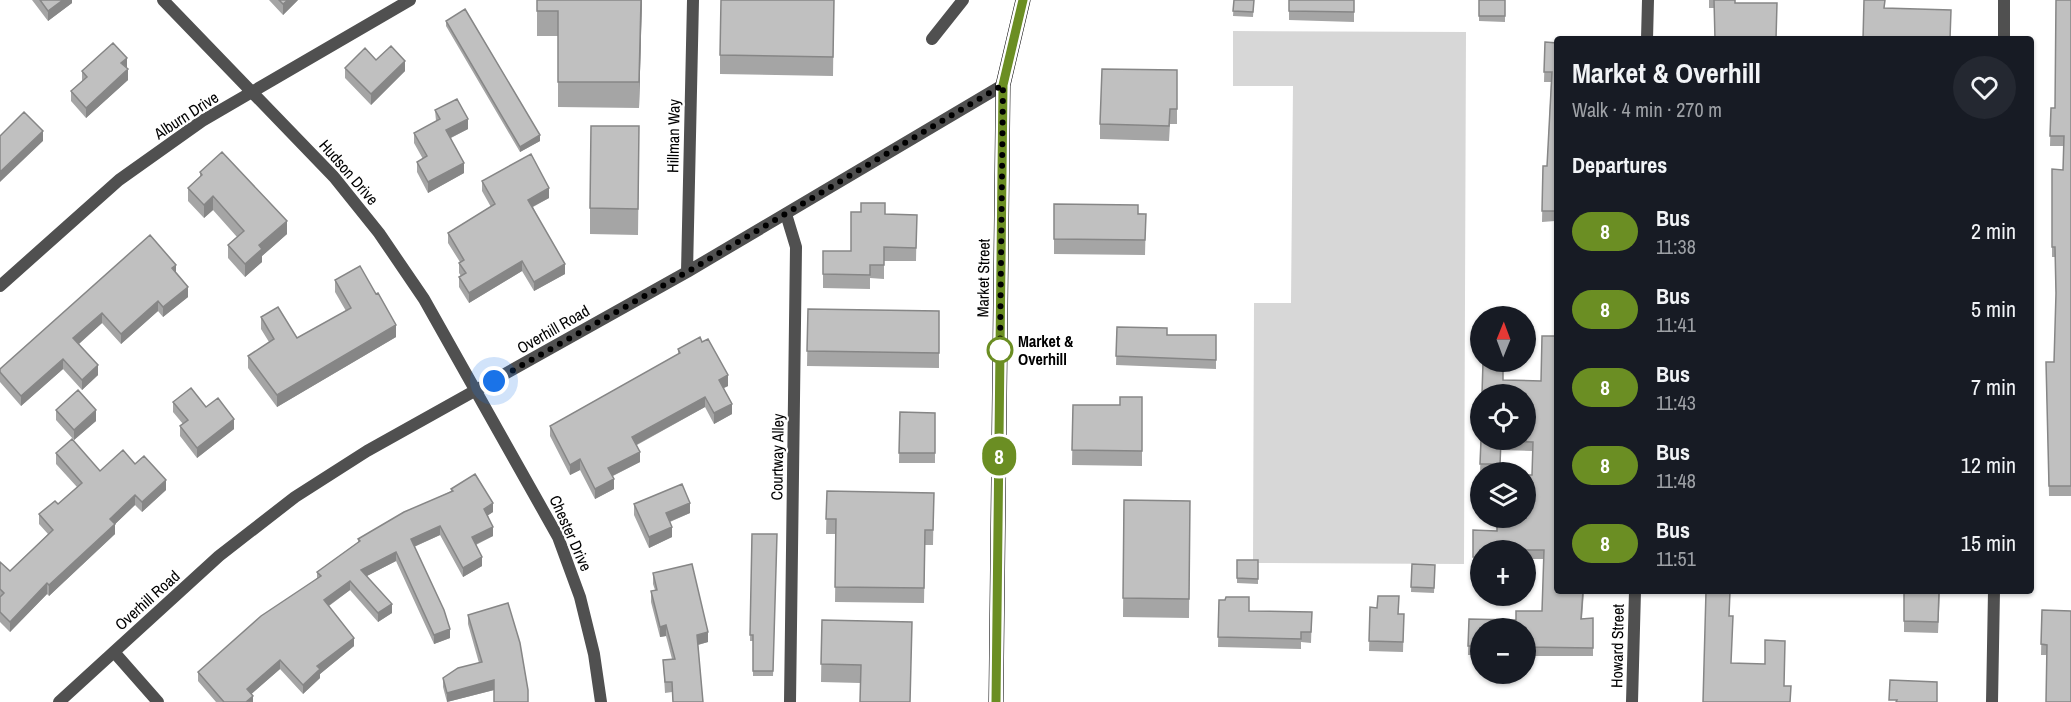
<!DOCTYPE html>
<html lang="en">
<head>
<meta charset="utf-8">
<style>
  body { margin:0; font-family:"Archivo Narrow",sans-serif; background:#242831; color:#f1f3f6; height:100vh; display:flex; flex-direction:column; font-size:22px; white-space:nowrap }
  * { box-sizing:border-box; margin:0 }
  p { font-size:20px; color:#9ea1a6 }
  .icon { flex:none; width:33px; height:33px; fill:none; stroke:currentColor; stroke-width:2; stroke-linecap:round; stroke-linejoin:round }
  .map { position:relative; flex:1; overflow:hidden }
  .drawer { position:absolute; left:1554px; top:36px; width:480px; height:558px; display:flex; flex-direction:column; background:#171b24; border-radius:6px; box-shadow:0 2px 4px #0004 }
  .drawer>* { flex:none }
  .badge { padding:0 12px; border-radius:20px; font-size:21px; line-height:39px }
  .needle { width:39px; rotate:1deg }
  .controls { position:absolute; left:1470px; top:306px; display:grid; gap:12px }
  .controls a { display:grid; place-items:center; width:66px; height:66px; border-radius:50%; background:#171b24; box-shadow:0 2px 4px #0004; font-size:30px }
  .you { position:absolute; width:30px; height:30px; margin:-15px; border:4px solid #fff; border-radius:50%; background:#1a73e8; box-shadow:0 0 0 9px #1a73e833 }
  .map>.badge { position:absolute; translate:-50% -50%; box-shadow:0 0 0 3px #fff }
  h2 { padding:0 18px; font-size:22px; line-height:54px }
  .round { display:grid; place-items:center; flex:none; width:63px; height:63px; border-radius:32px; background:#242831 }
  .summary { display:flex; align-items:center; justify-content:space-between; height:102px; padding:0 18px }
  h1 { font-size:28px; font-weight:700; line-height:45px }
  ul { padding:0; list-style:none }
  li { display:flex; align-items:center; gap:18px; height:78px; padding:0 18px }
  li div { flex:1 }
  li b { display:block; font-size:22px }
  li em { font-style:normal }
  li .badge { min-width:66px; font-weight:700; text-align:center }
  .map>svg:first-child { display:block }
  .green { fill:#d7d7d7 }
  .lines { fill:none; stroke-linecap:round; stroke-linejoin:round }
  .lane { stroke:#505050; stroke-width:12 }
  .street { stroke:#505050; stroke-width:12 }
  .primary { stroke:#000; stroke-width:15 }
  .wall { fill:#a5a5a5 }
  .shaded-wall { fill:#868686 }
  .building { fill:#c0c0c0; stroke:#868686; stroke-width:1.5 }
  .line-casing { stroke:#fff; stroke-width:14 }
  .line { stroke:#6b8e23; stroke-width:9 }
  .walk { stroke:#000; stroke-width:6; stroke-dasharray:0 10.8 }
  .stop-dot { fill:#fff; stroke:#6b8e23; stroke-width:3 }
  .labels { text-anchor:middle; stroke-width:4.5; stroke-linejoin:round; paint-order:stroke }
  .street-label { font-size:16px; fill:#000; stroke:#fff }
  .stop-label { font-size:16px; font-weight:bold; fill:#000; stroke:#fff; text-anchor:start }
</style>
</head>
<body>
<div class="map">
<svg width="2071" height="702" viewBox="0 0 2071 702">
  <rect width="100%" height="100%" fill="#fff"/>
  <path class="green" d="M1233 31 1466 32 1464 564 1253 563 1254 303H1291L1293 86H1233Z"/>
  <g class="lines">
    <path class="lane" d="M932 39 963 0
      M786 214 796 247 790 702"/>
    <path class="street" d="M163 0 334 177 379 233 424 299 558 537 580 597 594 654 601 702
      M1647 39 1648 0
      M2004 39V0
      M687 272 693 0
      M0 286 119 180 202 121 410 0
      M114 652 158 702
      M59 702 219 556 295 497 367 451 687 272 1003 85
      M1632 702 1635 591
      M1992 702 1994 591"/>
    <path class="primary" d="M996 702 1003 85 1023 0"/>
  </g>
  <path class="wall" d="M32 0H72V3L48 21Z
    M269 0H298L283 15Z
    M537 0H642L639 108 558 107V36H537Z
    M834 0 833 76 720 74V55Z
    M1234 0H1254L1253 17 1233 16Z
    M1289 0H1354V22L1289 20Z
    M1479 0H1505V22L1479 21Z
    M1709 0H1736L1714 8H1709Z
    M2071 0V496H2049L2046 362H2054L2056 297 2055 257H2052V169L2063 170V146H2050L2051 108H2055Z
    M446 21 540 141 520 152 446 26Z
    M1545 42 1557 43V231H1555V221L1542 222 1543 166H1547L1551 82H1544Z
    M376 60 405 71 371 105 345 78V68Z
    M126 68 128 80 86 118 71 101V91L82 81V71Z
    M1177 70V124H1170L1169 141 1100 139V124Z
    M435 110 468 129 451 138 464 173 428 193 417 172V162L423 159 414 143V133L436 121Z
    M639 152 638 235 590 234V208Z
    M200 172 287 234 262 256V262L245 277 228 258V245L237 237 213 210 204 218 188 201V188L200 177Z
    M482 181 549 198 533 207 565 274 534 291 522 271 469 303 459 287V277L461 276 459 273V263L460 262 448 243V233L491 207 482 191Z
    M1054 204 1146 214 1145 255 1054 254Z
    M885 214 917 215 916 261H884V279L870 278V289L823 288V251H851Z
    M176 273 188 297 163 317 158 311 121 344 102 323 79 344 98 375 82 390 63 369 21 406 0 382V369Z
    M335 280 396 337 277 407 248 368V356L269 342 261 329V317L297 338 346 311 335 292Z
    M808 309 939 311V368L807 366Z
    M1117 327 1167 335H1216V369L1116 365Z
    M678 349 728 386 724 388 732 414 714 424 705 407 637 445 640 462 613 476 614 489 595 499 580 470 570 475 550 436V426L678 354Z
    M1503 380 1541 381 1557 591H1584L1582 619 1593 618V656H1526V628H1480V655H1468L1469 619 1516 620 1542 611 1544 559H1526V550H1480V566H1473V530L1497 531 1527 498 1532 475 1533 451 1501 450 1500 472 1480 473 1481 440Z
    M1142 397V466L1072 465 1073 405H1120Z
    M173 402 206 407 234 429 197 458 180 436V426L183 424 173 412Z
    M56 410 96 421 74 440 56 420Z
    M900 412 935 413V463H899Z
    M56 453 100 471 135 464 166 490 142 512 135 505 115 524V534L49 596 47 594 10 632 0 622V562L10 571 48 534 39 524V514L58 504 77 487 56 464Z
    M451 489 493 512 488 515 493 536 476 545 482 566 463 577 440 535 414 547 450 638 434 644 396 561 367 576 392 613 378 622 350 590 329 606 354 646 320 674V678L303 694 280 669 251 694 253 702H216L198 681V672L317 578V572L358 542V539L451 491Z
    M827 491 934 493 933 545H925L924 603 835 602 836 534H826Z
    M1124 500 1190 501 1189 618 1123 617Z
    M634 504 690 513 670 522 672 537 649 548 634 515Z
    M752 534H777L773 676H753V641H750Z
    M1237 560H1258V584L1237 583Z
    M1412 564 1435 565 1434 593 1411 592Z
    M653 573 708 642 698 645 703 702H673L672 692 665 693 663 660 672 659 666 636 660 637 651 602V591L655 590 653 584Z
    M1904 591H1940L1938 633 1904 632Z
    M1219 600 1249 611 1312 612 1311 643 1301 642V649L1218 647Z
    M1370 607 1399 614H1404L1403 652 1369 651Z
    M2042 610 2071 611 2046 655H2041Z
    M468 615 494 690 447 702 443 687V678L479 663 468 624Z
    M822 620 912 622 860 683 821 682Z"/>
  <path class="shaded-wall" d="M63 0H72V3L48 21V11Z
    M288 0H298L283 15V4Z
    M641 0H642L639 108V82Z
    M127 58V68L121 63Z
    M405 61V71L371 105V94Z
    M128 69V80L86 118V108Z
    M468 119V129L446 140V130Z
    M43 131V141L0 182V172Z
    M540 135V141L520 152V147Z
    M464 163V173L428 193V182Z
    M549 188V198L528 209V200Z
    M213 196V210L204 218V205Z
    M287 221V234L262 256V262L245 277V264L259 245Z
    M522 261V271L469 303V293Z
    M565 264V274L534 291V282Z
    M176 265V275L172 268Z
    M188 287V297L163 317V307Z
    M158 301V311L121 344V334Z
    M102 313V323L73 349V338Z
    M396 325V337L277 407V395Z
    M63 359V369L21 406V396Z
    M98 365V375L82 390V380Z
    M728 375V386L719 390V380Z
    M705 397V407L632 447V437Z
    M732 404V414L714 424V413Z
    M96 410V421L74 440V430Z
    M234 419V429L197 458V448Z
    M640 452V462L608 478V468Z
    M580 459V470L570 475V465Z
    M614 479V489L595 499V489Z
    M166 480V490L142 512V502Z
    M135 495V505L110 529V519Z
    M493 503V512L484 518V509Z
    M690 503V513L666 523V513Z
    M115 524V534L49 596V585Z
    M440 526V535L411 548V539Z
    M493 527V536L472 546V537Z
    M672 527V537L649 548V537Z
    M396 552V561L361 579V570Z
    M482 557V566L463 577V568Z
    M350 581V590L324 609V600Z
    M47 583V594L10 632V622Z
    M392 604V613L378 622V613Z
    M666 625V636L660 637V627Z
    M450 629V638L434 644V635Z
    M708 632V642L697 645V635Z
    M354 638V646L320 674V678L303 694V685L317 666Z
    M280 660V669L247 698V689Z
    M494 680V690L447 702V693Z
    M253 696V702H246Z"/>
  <path class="building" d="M40 0H63L48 11Z
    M279 0H288L283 4Z
    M537 0H641L639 82H558V11H537Z
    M721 0H834L833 57 720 55Z
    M1234 0H1254L1253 12 1233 11Z
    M1289 0H1354V12L1289 11Z
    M1479 0H1505V16H1479Z
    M1714 0H1735V3H1777L1776 39H1715Z
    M1864 0H1885L1884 8 1951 10 1950 39H1863Z
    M2056 0H2071V486H2049L2046 362H2054L2056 293 2055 247H2052V169L2063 170 2064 136H2050L2051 108H2055Z
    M465 9 540 135 520 147 446 21Z
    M1545 42 1557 43V220H1555L1556 211H1542L1543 166H1547L1552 72H1544Z
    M113 43 127 58 121 63 128 69 86 108 71 91 87 77 82 71Z
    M391 46 405 61 371 94 345 68 365 48 376 60Z
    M1102 69 1177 70V109H1170L1169 126 1100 124Z
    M457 99 468 119 446 130 464 163 428 182 417 162 427 156 414 133 440 119 435 110Z
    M24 112 43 131 0 172V136Z
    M591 126H639L638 209 590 208Z
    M222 152 287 221 259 245 262 249 245 264 228 245 244 231 213 196 204 205 188 188 202 175 200 172Z
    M531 154 549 188 528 200 565 264 534 282 522 261 469 293 459 277 466 273 459 263 464 260 448 233 495 204 482 181Z
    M861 203H885V214L917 215 916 248 884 247V265H870V275L823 274V251H851V212H861Z
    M1054 204 1138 205V214H1146L1145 240 1054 239Z
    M150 235 176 265 172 268 188 287 163 307 158 301 121 334 102 313 73 338 98 365 82 380 63 359 21 396 0 372V369Z
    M360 266 376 294 378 293 396 325 277 395 248 356 274 339 261 317 278 307 297 338 351 308 335 280Z
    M808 309 939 311V353L807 351Z
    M1117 327 1167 328V335H1216V360L1116 356Z
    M1542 336H1557V591H1583L1581 619 1593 618V648L1526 647V628H1480V646H1468L1469 619 1516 620V611H1542L1544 550H1480V557H1473V530L1497 531V518H1526V498H1527V475H1532L1533 442 1501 441 1500 464H1480L1481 440H1526V394H1482L1483 362H1503V380L1541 381Z
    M700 337 702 342 708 339 728 375 719 380 732 404 714 413 705 397 632 437 640 452 608 468 614 479 595 489 580 459 570 465 550 426 680 353 678 349Z
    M191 388 206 407 218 398 234 419 197 448 180 426 188 420 173 402Z
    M78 390 96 410 74 430 56 410Z
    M1120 397H1142V451L1072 450 1073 405H1120Z
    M900 412 935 413V453H899Z
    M72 439 100 471 123 450 135 464 144 456 166 480 142 502 135 495 110 519 115 524 49 585 47 583 10 622 0 612V597L4 593 0 589V562L10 571 53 530 39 514 55 501 58 504 82 483 56 453Z
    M475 474 493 503 484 509 493 527 472 537 482 557 463 568 440 526 411 539 444 610 450 629 434 635 396 552 361 570 392 604 378 613 350 581 324 600 354 638 317 666 320 669 303 685 280 660 247 689 253 696 246 702H224L198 672 261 616 321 576 317 572 360 541 358 539 404 512 453 491 451 489Z
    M682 484 690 503 666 513 672 527 649 537 634 504Z
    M827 491 934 493 933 530H925L924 588 835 587 836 519H826Z
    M1124 500 1190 501 1189 599 1123 598Z
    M752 534H777L773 671H753V635H750Z
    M1237 560H1258V579L1237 578Z
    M692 564 708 632 697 635 703 702H673L672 682H665L663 660 675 659 666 625 660 627 651 591 657 590 653 573Z
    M1412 564 1435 565 1434 588 1411 587Z
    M1706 591H1730L1729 616H1733L1731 663 1765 664V640L1785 641 1784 686H1791L1790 702H1703Z
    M1904 591H1939L1938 622 1904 621Z
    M1378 596H1399L1398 614H1404L1403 642 1369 641 1370 607 1377 608Z
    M1226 597H1249V611L1312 612 1311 632H1301V639L1218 637 1219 600H1225Z
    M508 603 520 643 528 690V702H494V680L447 693 443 678 458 668 482 662 468 615Z
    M2042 610 2071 611V702H2046L2047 645 2041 644Z
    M822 620 912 622 910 702H860L861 665 821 664Z
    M1890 680 1937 682V702H1896L1897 700H1889Z"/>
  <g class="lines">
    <g class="line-casing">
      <path id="line" d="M996 702 1003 85 1023 0"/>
    </g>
    <use href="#line" class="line"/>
    <path class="walk" d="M494 381 687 272 1003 85 1000 350"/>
  </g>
  <circle class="stop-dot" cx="1000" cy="350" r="12"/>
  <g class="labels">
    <g class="street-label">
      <text transform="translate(186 115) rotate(-33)" y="6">Alburn Drive</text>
      <text transform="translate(673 136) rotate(-89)" y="6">Hillman Way</text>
      <text transform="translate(349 172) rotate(49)" y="6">Hudson Drive</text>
      <text transform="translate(983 278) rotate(-89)" y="6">Market Street</text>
      <text transform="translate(553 329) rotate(-30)" y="6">Overhill Road</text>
      <text transform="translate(777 457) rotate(-89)" y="6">Courtway Alley</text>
      <text transform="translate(571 533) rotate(66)" y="6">Chester Drive</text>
      <text transform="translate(147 600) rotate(-42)" y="6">Overhill Road</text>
      <text transform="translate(1617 646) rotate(-89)" y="6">Howard Street</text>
    </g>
    <g class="stop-label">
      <text x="1018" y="347">Market &amp;<tspan x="1018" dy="18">Overhill</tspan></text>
    </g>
  </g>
</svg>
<div class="controls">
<a><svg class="needle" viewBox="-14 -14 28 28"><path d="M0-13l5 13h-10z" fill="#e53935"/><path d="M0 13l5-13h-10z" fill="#9ea1a6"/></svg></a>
<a><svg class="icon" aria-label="locate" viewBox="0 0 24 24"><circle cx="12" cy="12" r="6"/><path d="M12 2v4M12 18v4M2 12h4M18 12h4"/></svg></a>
<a><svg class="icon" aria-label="layers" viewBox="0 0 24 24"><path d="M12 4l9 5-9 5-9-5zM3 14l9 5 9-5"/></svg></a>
<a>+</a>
<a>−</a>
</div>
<div class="you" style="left:494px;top:381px"></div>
<b class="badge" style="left:999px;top:456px;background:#6b8e23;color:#fff">8</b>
<section class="drawer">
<div class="summary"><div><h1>Market &amp; Overhill</h1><p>Walk · 4 min · 270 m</p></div><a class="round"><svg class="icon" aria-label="heart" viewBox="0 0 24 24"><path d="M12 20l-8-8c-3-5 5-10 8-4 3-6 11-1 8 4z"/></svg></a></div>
<h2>Departures</h2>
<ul>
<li><span class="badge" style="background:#6b8e23;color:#fff">8</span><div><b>Bus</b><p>11:38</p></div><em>2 min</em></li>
<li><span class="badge" style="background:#6b8e23;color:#fff">8</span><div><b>Bus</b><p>11:41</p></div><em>5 min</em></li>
<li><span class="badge" style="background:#6b8e23;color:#fff">8</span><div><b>Bus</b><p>11:43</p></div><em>7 min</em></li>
<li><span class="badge" style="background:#6b8e23;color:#fff">8</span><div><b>Bus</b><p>11:48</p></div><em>12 min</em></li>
<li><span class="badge" style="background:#6b8e23;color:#fff">8</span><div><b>Bus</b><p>11:51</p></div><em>15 min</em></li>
</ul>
</section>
</div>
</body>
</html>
